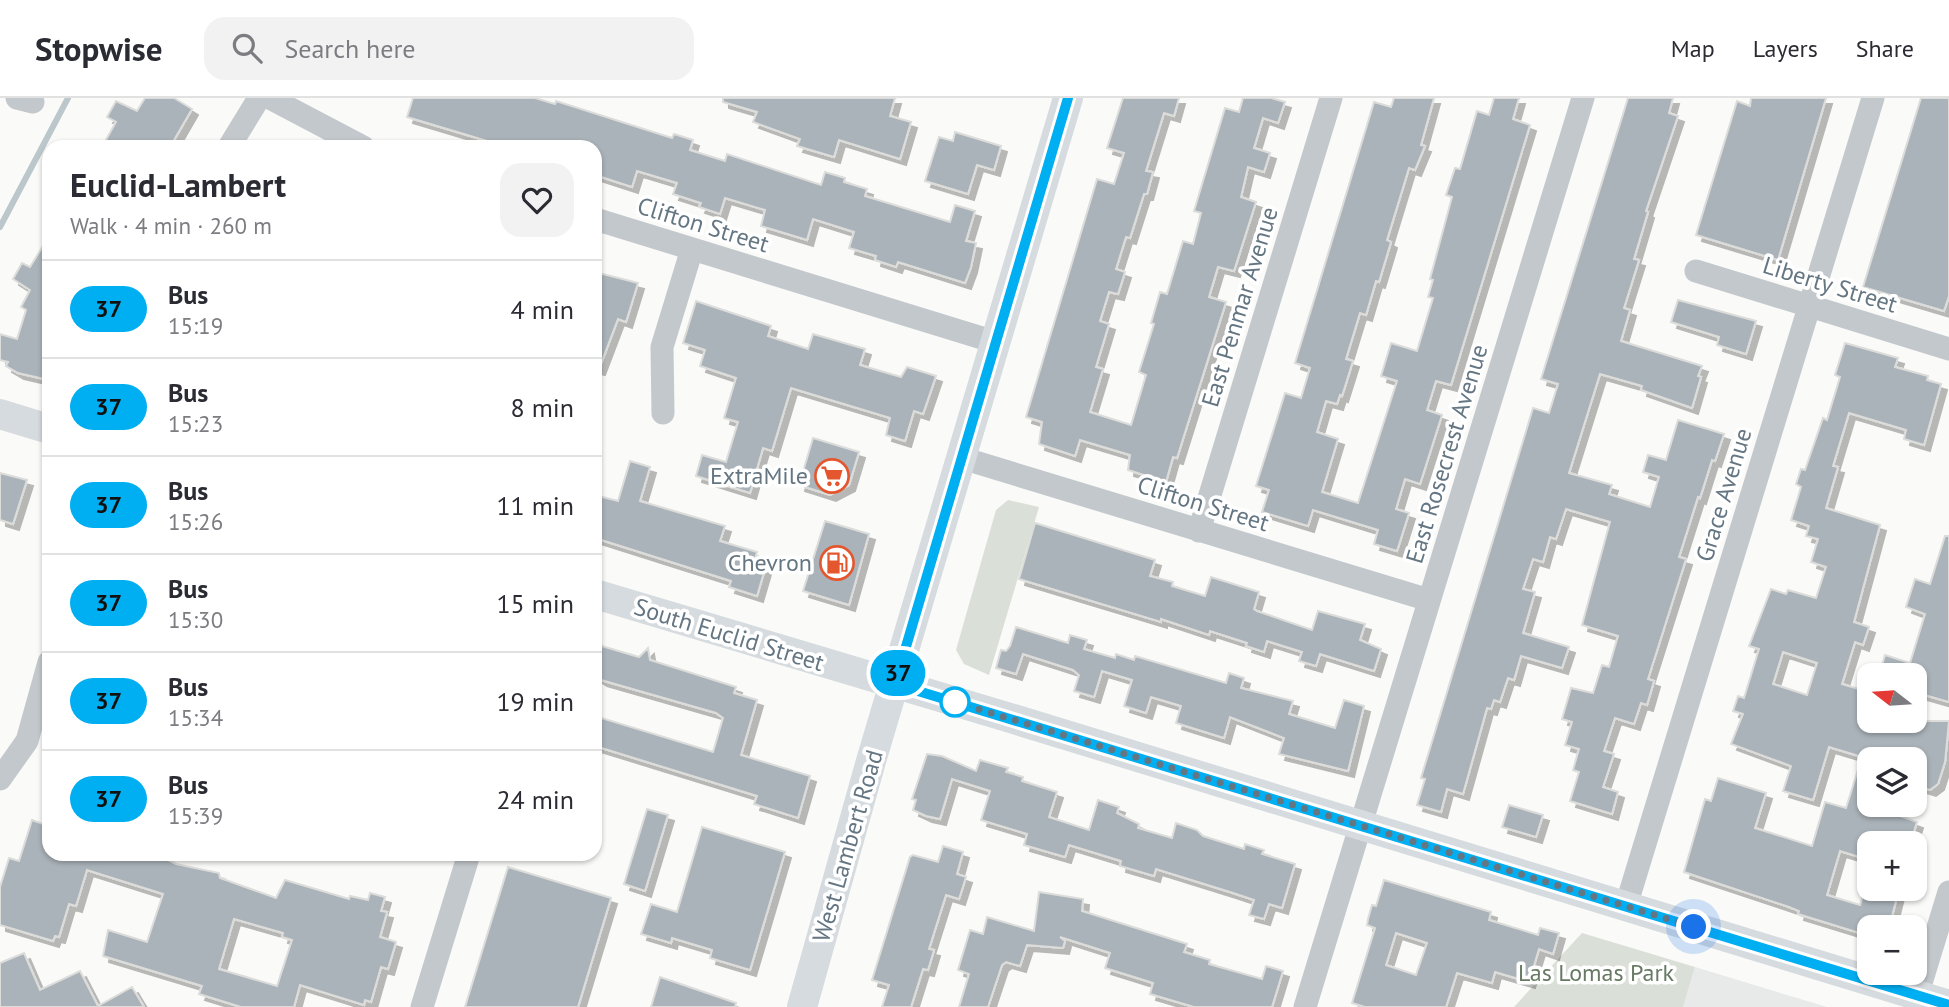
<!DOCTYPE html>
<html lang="en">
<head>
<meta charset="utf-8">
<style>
  body { margin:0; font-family:"PT Sans",sans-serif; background:#f2f2f3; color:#2b2b33; height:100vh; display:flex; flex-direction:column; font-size:26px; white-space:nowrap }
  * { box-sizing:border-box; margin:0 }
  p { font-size:23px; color:#7c7c81 }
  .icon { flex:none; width:38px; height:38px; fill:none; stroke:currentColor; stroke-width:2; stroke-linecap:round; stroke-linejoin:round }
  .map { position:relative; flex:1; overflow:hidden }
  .drawer { position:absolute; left:42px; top:42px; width:560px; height:721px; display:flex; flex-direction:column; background:#fff; border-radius:21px; box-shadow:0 2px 5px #0004 }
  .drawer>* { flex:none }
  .badge { padding:0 14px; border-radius:23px; font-size:24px; line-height:46px }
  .needle { width:46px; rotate:287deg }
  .tools { position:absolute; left:1857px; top:565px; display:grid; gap:14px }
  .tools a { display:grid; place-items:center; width:70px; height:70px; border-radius:14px; background:#fff; box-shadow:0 2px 5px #0004; font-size:35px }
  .you { position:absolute; width:35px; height:35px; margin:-18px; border:5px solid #fff; border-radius:50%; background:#1a73e8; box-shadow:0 0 0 10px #1a73e833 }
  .map>.badge { position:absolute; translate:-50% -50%; box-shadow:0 0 0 4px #fff }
  .round { display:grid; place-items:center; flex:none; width:74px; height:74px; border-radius:21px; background:#f2f2f3 }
  .summary { display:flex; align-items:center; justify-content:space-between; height:119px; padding:0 28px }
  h1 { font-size:33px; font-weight:700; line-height:52px }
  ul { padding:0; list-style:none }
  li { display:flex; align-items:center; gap:21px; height:98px; padding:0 28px; border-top:2px solid #e1e1e2 }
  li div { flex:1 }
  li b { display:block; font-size:26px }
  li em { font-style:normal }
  li .badge { min-width:77px; font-weight:700; text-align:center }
  header { display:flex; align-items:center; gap:42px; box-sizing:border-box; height:98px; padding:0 35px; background:#fff; border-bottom:2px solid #e1e1e2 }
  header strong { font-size:33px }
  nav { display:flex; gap:38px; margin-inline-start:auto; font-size:24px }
  .search { width:490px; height:63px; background:#f2f2f3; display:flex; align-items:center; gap:18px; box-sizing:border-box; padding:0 24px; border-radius:21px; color:#7c7c81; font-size:26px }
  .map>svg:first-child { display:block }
  .built { fill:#e8e9e9 }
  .green { fill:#dadfd7 }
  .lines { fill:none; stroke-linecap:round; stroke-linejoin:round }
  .stream { stroke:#bbc7cb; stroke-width:6 }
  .building { fill:#aab3b9; stroke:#dcdcda; stroke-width:2; fill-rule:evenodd; filter:url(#shadow) }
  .minor { stroke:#c3c8cc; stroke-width:23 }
  .major { stroke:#d6dbdf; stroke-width:30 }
  .line-casing { stroke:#fff; stroke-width:16 }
  .line { stroke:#00aff2; stroke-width:10 }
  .walk { stroke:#657683; stroke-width:7; stroke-dasharray:0 12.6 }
  .stop-dot { fill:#fff; stroke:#00aff2; stroke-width:3.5 }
  .labels { text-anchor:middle; stroke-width:7; stroke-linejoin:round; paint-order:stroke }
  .street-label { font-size:24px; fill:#657683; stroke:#fff }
  .poi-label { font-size:24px; fill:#657683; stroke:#fff; text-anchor:end }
  .park-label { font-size:24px; fill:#687a64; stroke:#fff }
</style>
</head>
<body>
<header>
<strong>Stopwise</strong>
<div class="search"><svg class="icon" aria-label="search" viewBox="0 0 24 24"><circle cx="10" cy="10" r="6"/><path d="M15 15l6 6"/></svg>Search here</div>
<nav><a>Map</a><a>Layers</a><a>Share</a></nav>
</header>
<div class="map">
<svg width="1949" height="909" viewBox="0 0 1949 909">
  <defs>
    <filter id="shadow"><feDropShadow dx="6" dy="6" stdDeviation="0" flood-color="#0004"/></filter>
  </defs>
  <rect width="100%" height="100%" fill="#fafaf8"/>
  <path class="built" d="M1695 869 1827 909H1683Z"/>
  <path class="green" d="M1008 402 1039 409 989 577 964 566 956 552 996 412Z
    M1582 835 1695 869 1683 909H1514Z"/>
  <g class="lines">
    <path class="stream" d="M0 129 68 0"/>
  </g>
  <path class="building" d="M145 0H174L192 11 170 49H102L116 24 107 19 116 3 137 13Z
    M413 0H535L555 6 556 3 672 40 674 36 693 42 690 52 725 63 727 56 821 87 825 74 845 80 844 84 867 91 865 98 950 124 955 107 975 113 966 143 976 145 971 169 965 185 898 164 896 169 875 162 876 158 849 150 854 134 813 121 807 142 761 128 765 112 725 100 720 116 699 109 701 105 673 96 677 85 637 73 632 89 595 77V49H496L497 46 407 19Z
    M723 0H895L890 18 911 24 900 61 839 42 834 59 797 48 800 41 753 24 757 14 723 4Z
    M1123 0H1179L1174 18 1164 15 1146 73 1153 74 1147 96H1144L1130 140 1126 139 1116 171 1125 174 1118 196 1109 194 1100 223 1109 226 1096 269 1103 271 1090 314 1131 327 1146 277 1139 274 1154 226 1151 225 1160 194 1167 196 1183 143 1193 146 1201 115 1194 113 1225 10 1239 14 1243 0H1271L1285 4 1278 25 1263 20 1254 50 1270 55 1264 74 1248 69 1241 99 1256 104 1234 173 1218 169 1209 199 1226 204 1177 360 1173 359 1166 384 1128 372 1130 357 1080 342 1075 358 1039 346 1042 324 1026 319 1097 81 1114 86 1124 55 1107 50Z
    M1394 0H1434L1421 47 1425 48 1415 72 1409 70 1387 142 1391 144 1379 184 1376 183 1366 217 1360 215 1346 261 1353 263 1342 298 1340 297 1337 306 1326 303 1317 334 1338 341 1322 394 1358 405 1397 283 1381 278 1391 245 1417 253 1433 200 1428 199 1433 182 1430 181 1452 99 1446 97 1455 70 1460 71 1477 13 1489 17 1494 0H1519L1513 21 1530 27 1451 287 1436 283 1427 312 1442 317 1420 386 1405 381 1396 411 1409 415 1397 453 1374 446 1378 432 1313 412 1308 428 1262 414 1269 392 1256 388 1285 295 1301 300 1310 270 1295 265 1374 4 1391 9Z
    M1628 0H1673L1669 15 1678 18 1646 113 1648 114 1634 161 1639 162 1624 210 1630 212 1621 243 1702 268 1698 278 1701 279 1692 310 1641 292 1642 288 1600 276 1569 375 1612 387 1609 396 1650 409 1659 379 1643 374 1648 357 1666 362 1678 322 1724 336 1715 363 1712 362 1700 400 1698 399 1679 459 1686 461 1648 581 1654 583 1647 607 1641 605 1634 626 1615 620 1604 653 1614 656 1603 689 1618 694 1612 716 1570 703 1579 674 1573 672 1579 651 1565 647 1572 624 1562 621 1571 590 1593 595 1602 567 1609 569 1618 538 1582 527 1610 424 1566 411 1556 441 1550 439 1543 464 1533 461 1523 491 1535 494 1523 535 1569 549 1562 570 1521 558 1514 582 1508 580 1500 604 1494 602 1491 611 1487 610 1463 696 1447 691 1441 714 1417 707 1425 681 1421 680 1533 310 1549 315 1558 286 1541 281Z
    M1751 0H1826L1778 162 1696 137 1737 3 1750 8Z
    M1921 0H1949V198L1944 213 1863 189Z
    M955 34 1001 48 994 72 977 67 968 96 925 83 939 39 953 43Z
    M49 138V264L44 281 18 275 6 268 8 264 0 262V236L17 241 26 212 21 209 30 192 13 181 22 165 30 169Z
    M599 175 638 185 626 224 618 221 599 271 595 270V189Z
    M1678 202 1756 223 1746 256 1717 247 1719 239 1671 224Z
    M696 203 771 228 768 238 808 251 813 236 865 251 860 267 901 279 907 269 936 278 923 316 914 313 905 343 886 337 890 320 791 290 772 353 763 350 750 395 696 378 702 357 726 364 738 324 724 320 736 280 700 268 705 252 683 245Z
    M1845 245 1898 260 1895 269 1928 278 1927 282 1941 286 1924 347 1904 341 1906 332 1849 315 1833 368 1838 369 1826 410 1880 427 1854 524 1869 529 1863 547 1855 544 1842 586 1869 594V623H1949L1945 664 1938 686 1930 692 1914 687V662H1869V707H1879L1878 710 1917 724 1910 746H1869V762L1840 753 1827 797 1860 807 1865 791H1899L1889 830H1869V838L1798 816 1799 813 1789 809 1684 774 1705 701 1711 703 1718 680 1766 695 1755 730 1812 748 1825 704 1846 710 1862 659 1829 649 1813 702 1783 693 1791 668 1731 646 1743 616 1733 613 1738 598 1744 600 1759 551 1749 548 1771 491 1786 496 1788 492 1816 500 1826 469 1811 464 1818 441 1806 438 1809 428 1791 422 1801 389 1796 386 1801 371 1805 372 1823 320 1827 322 1840 279 1835 277ZM1783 554 1817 565 1807 597 1773 586Z
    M813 340 859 354 849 387 830 397 799 387Z
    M630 363 650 369 640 403 725 428 720 443 757 454 755 461 767 464 757 498 729 489 731 483 595 440V397L618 403Z
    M0 375 27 382 13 426 0 422Z
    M825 423 869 436 849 507 803 493Z
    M1035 425 1155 462 1150 478 1173 484 1172 488 1205 498 1211 479 1259 494 1254 511 1257 513 1312 532 1318 513 1365 526 1360 542 1381 551 1374 573 1320 556 1316 568 1299 563 1302 554 1267 543 1264 554 1246 548 1247 545 1210 533 1209 537 1161 521V524L1019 481Z
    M1945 438H1949V604L1914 594V578H1879L1885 557 1910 565 1925 516 1906 509 1915 481 1930 486Z
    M1016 529 1068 545 1070 537 1087 542 1084 551 1115 560 1116 556 1134 562 1135 558 1226 585 1229 575 1244 580 1241 590 1293 603 1289 616 1335 630 1344 602 1364 608 1348 673 1279 656 1284 640 1230 619 1224 640 1176 625 1181 608 1151 599 1146 615 1124 608 1132 582 1102 573 1094 599 1074 593 1079 577 1073 572 1023 556 1016 576 996 570 1001 552 1006 553 1010 548Z
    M595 546 639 559 648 550 650 562 736 589 734 595 757 602 741 657 810 678 798 720 754 706 757 698 595 648V618L713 654 723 620 716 615 601 582 595 578Z
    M927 656 942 658 976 673 980 662 1008 670 1006 674 1023 679 1022 683 1057 694 1049 719 1089 732 1098 702 1119 709 1117 715 1139 726 1138 730 1172 740 1176 725 1197 732 1203 738 1244 751 1245 746 1264 752 1262 756 1295 766 1282 810 1269 806 1264 821 1249 817 1254 802 1230 794 1156 771 1154 778 1120 768 1121 763 1069 747 1065 759 1024 747 1027 736 981 722 990 693 952 681 940 721 926 718 913 712 916 702 912 701Z
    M1509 707 1543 717 1536 739 1502 729Z
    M647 711 668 717 645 793 624 786Z
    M32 722 49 728V756H156L176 766 219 775 220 780 276 800 285 782 349 801 350 798 368 802 370 795 385 799 381 813 387 814 380 839 396 844 388 871 381 869 371 904 365 902 364 907 300 887 294 909H241L199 896 202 888 103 858 108 832 147 844 163 796 87 772 76 808 69 806 59 839 55 838 53 843 0 827V789L9 760 19 763ZM234 821 283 835 282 839 292 842 277 888 219 871Z
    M702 729 785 754 750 872 710 860 712 852 672 840 671 845 641 836 651 806 677 814Z
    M943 748 963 754 957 776 966 779 959 801 946 797 929 851 934 852 928 872 923 871 911 909H882L889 887 872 882 910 759 913 757 938 764Z
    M508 769 611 800 578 909H465Z
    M1384 782 1491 814 1489 822 1538 837 1540 830 1559 835 1553 856 1539 851 1529 884 1495 874 1492 885 1457 875 1446 909H1365L1352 905 1375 830 1367 827 1368 821 1372 807 1376 808ZM1396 835 1427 845 1416 877 1386 867Z
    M1039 794 1083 801 1082 813 1187 846 1184 854 1210 862 1209 866 1262 881 1266 868 1283 873 1272 909H1194L1150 896 1153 885 1105 870 1110 855 1060 839 1065 843 1063 850 1027 847 1020 868 1006 864 1002 867 988 909H959L969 876 958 872 970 832 983 836 987 819 1034 833Z
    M24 855 40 892 80 873 98 908 132 889 144 909H0V865Z
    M660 879 736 905 735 909H651Z"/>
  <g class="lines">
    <path class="minor" d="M17 0 33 4
      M270 0 363 49
      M229 49 259 0
      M595 121 995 244
      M1696 173 1949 251
      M663 315 662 249 692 151
      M962 360 1429 502
      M1199 433 1331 0
      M0 681 27 643 49 564
      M1626 808 1873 0
      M1917 898 1949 794
      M422 909 469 756
      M1305 909 1583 0"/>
    <path class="major" d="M0 316 49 331
      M595 496 1007 619 1949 907
      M802 909 871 663 1068 0"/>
  </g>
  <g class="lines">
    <g class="line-casing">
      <path id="line" d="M1068 0 895 586 1949 907"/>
    </g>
    <use href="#line" class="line"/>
    <path class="walk" d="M955 604 1694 829"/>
  </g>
  <defs>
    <g id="supermarket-ring" transform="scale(1.75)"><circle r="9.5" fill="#fff" stroke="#e4572e" stroke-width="1.5"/><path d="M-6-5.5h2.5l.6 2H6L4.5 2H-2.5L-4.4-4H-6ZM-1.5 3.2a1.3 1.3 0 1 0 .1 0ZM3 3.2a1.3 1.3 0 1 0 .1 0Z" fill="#e4572e"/></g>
    <g id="fuel-ring" transform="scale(1.75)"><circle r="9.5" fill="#fff" stroke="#e4572e" stroke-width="1.5"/><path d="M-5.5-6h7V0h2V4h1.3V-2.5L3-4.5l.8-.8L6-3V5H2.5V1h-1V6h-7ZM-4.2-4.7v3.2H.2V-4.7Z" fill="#e4572e"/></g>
  </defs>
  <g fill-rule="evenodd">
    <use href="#supermarket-ring" x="832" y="378"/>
    <use href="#fuel-ring" x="837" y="465"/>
  </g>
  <circle class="stop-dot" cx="955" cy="604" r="14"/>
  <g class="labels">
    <g class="street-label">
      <text transform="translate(703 127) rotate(17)" y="8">Clifton Street</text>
      <text transform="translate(1830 187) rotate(17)" y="8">Liberty Street</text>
      <text transform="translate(1240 209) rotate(-73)" y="8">East Penmar Avenue</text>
      <text transform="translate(1447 356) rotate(-73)" y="8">East Rosecrest Avenue</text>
      <text transform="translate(1724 397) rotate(-73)" y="8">Grace Avenue</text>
      <text transform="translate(1203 406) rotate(17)" y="8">Clifton Street</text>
      <text transform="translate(729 537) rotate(17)" y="8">South Euclid Street</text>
      <text transform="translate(848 748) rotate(-74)" y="8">West Lambert Road</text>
    </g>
    <g class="poi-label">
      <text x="808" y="386">ExtraMile</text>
      <text x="812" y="473">Chevron</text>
    </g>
    <g class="park-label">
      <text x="1596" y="883">Las Lomas Park</text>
    </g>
  </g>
</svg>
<div class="tools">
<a><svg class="needle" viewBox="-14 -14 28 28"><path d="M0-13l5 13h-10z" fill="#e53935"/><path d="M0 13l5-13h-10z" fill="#7c7c81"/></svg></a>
<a><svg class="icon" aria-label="layers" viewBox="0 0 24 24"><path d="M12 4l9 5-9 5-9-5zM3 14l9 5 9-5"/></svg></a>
<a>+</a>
<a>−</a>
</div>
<div class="you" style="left:1694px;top:829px"></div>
<b class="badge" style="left:898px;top:575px;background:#00aff2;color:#111">37</b>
<section class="drawer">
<div class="summary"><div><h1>Euclid-Lambert</h1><p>Walk · 4 min · 260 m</p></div><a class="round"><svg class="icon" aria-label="heart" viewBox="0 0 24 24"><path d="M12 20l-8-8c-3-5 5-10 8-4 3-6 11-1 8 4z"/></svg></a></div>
<ul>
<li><span class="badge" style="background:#00aff2;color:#111">37</span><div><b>Bus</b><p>15:19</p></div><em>4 min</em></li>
<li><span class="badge" style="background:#00aff2;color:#111">37</span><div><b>Bus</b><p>15:23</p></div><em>8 min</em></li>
<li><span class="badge" style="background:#00aff2;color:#111">37</span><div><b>Bus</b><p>15:26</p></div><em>11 min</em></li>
<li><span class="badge" style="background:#00aff2;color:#111">37</span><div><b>Bus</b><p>15:30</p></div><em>15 min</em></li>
<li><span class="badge" style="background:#00aff2;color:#111">37</span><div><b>Bus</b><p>15:34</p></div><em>19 min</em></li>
<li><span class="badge" style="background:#00aff2;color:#111">37</span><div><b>Bus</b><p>15:39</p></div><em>24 min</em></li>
</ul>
</section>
</div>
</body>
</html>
